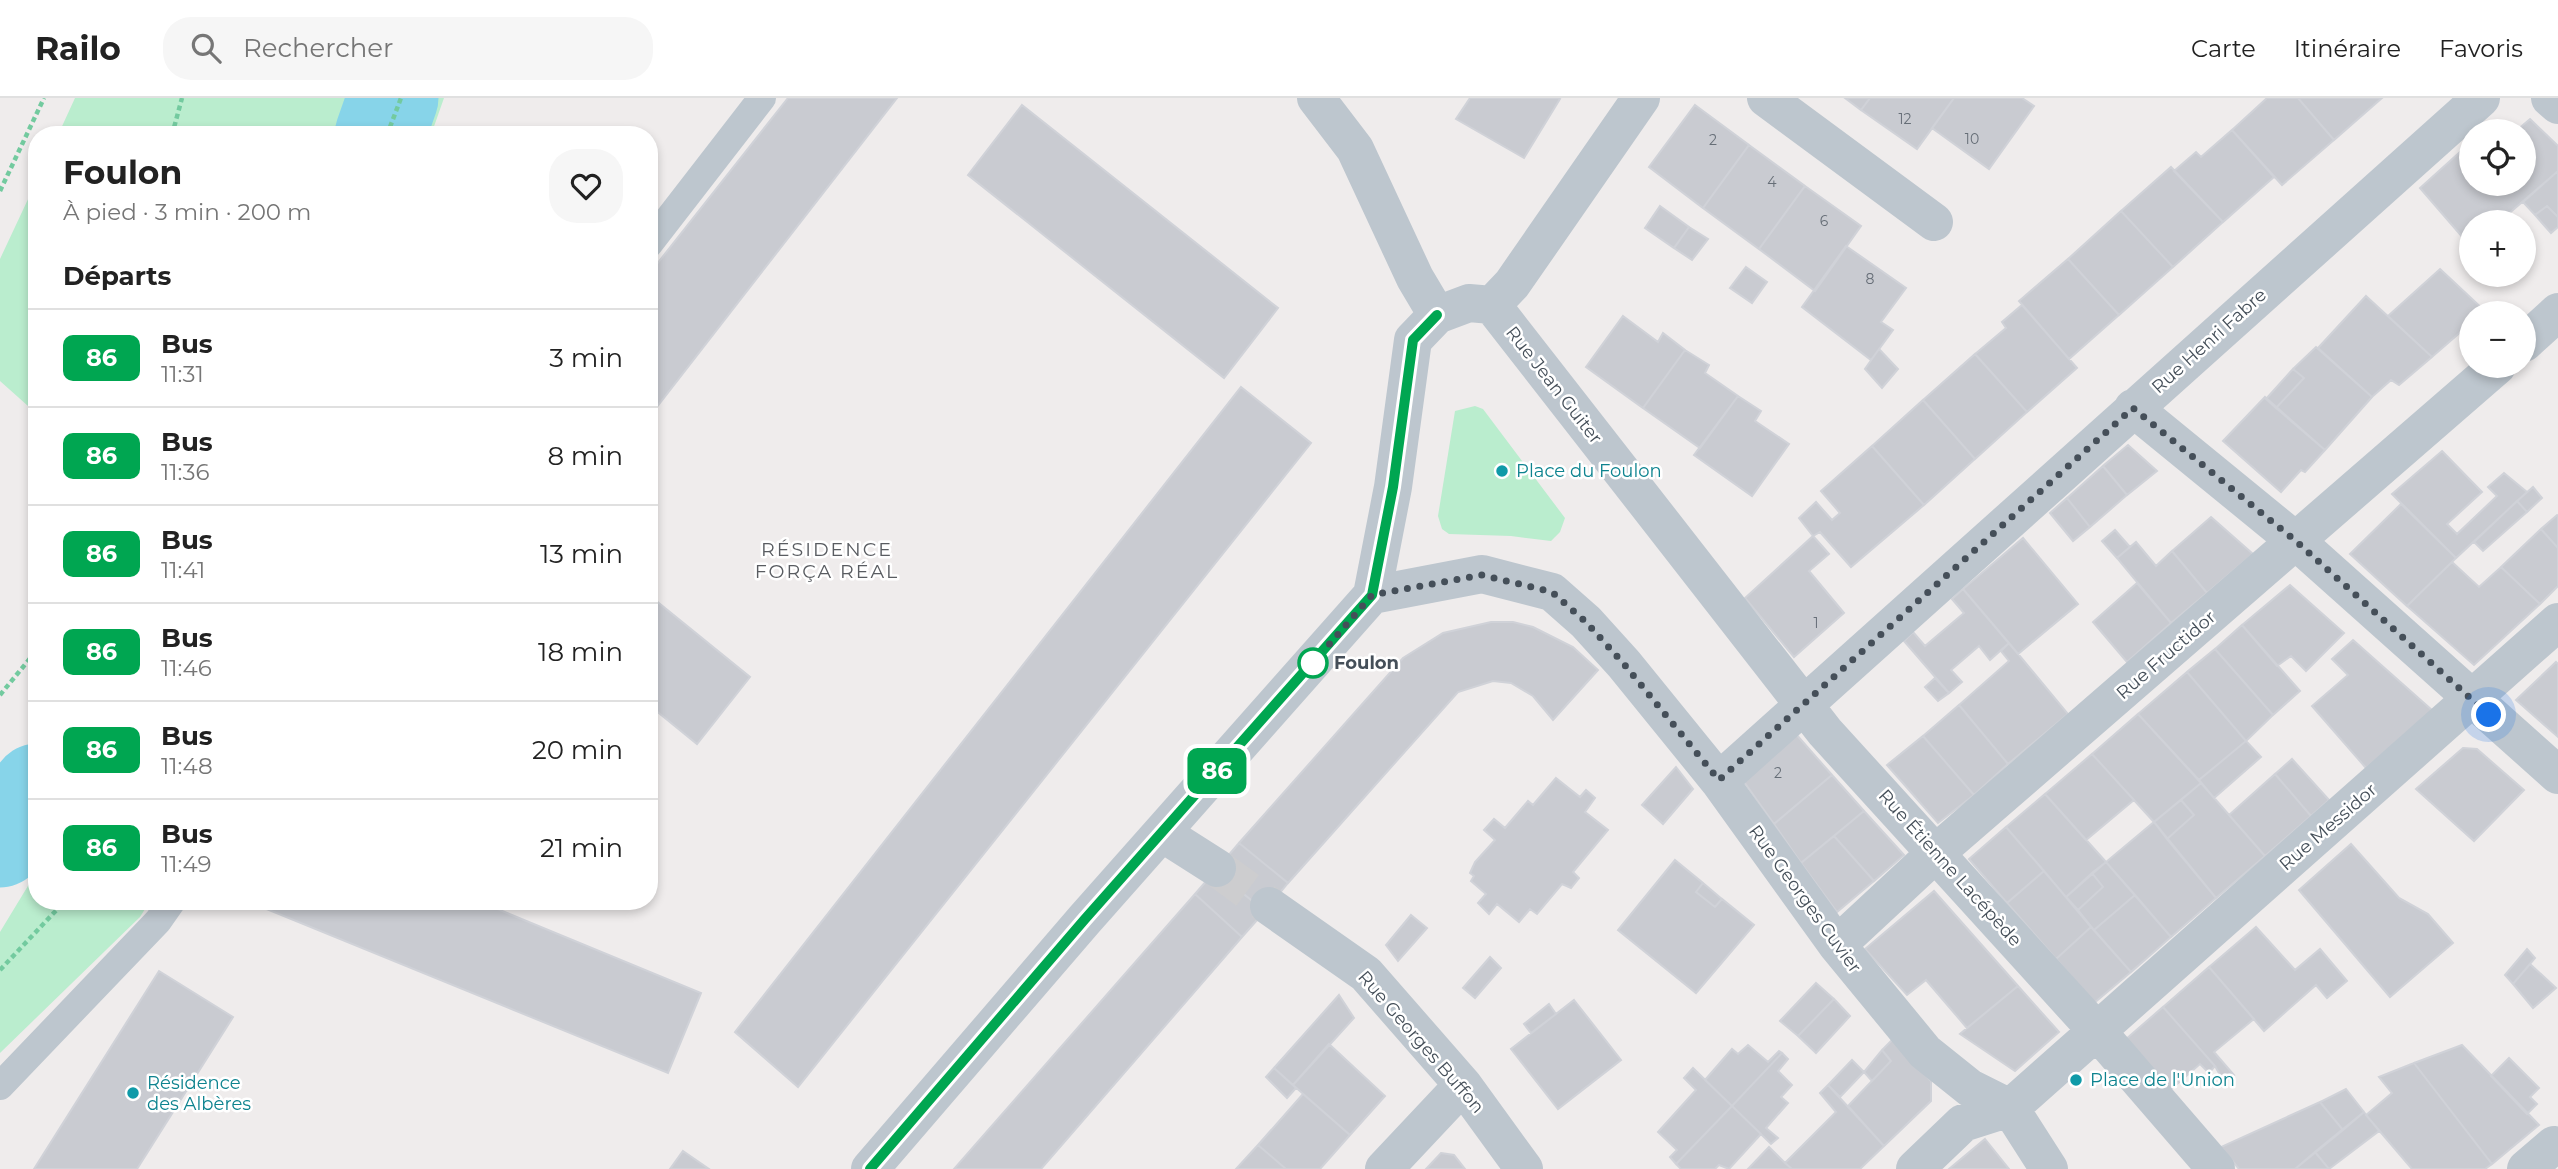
<!DOCTYPE html>
<html lang="fr">
<head>
<meta charset="utf-8">
<style>
  body { margin:0; font-family:Montserrat,sans-serif; background:#f6f6f6; color:#222; height:100vh; display:flex; flex-direction:column; font-size:26px; white-space:nowrap }
  * { box-sizing:border-box; margin:0 }
  p { font-size:23px; color:#767676 }
  .icon { flex:none; width:38px; height:38px; fill:none; stroke:currentColor; stroke-width:2; stroke-linecap:round; stroke-linejoin:round }
  .map { position:relative; flex:1; overflow:hidden }
  .side { position:absolute; left:28px; top:28px; width:630px; height:784px; display:flex; flex-direction:column; background:#fff; border-radius:28px; box-shadow:0 4px 10px #0003 }
  .side>* { flex:none }
  .badge { padding:0 14px; border-radius:10px; font-size:24px; line-height:46px }
  .controls { position:absolute; left:2459px; top:21px; display:grid; gap:14px }
  .controls a { display:grid; place-items:center; width:77px; height:77px; border-radius:50%; background:#fff; box-shadow:0 4px 10px #0003; font-size:35px }
  .you { position:absolute; width:35px; height:35px; margin:-18px; border:5px solid #fff; border-radius:50%; background:#1a73e8; box-shadow:0 0 0 10px #1a73e833 }
  .map>.badge { position:absolute; translate:-50% -50%; box-shadow:0 0 0 4px #fff }
  h2 { padding:0 35px; font-size:26px; line-height:63px }
  .round { display:grid; place-items:center; flex:none; width:74px; height:74px; border-radius:28px; background:#f6f6f6 }
  .overview { display:flex; align-items:center; justify-content:space-between; height:119px; padding:0 35px }
  h1 { font-size:33px; font-weight:700; line-height:52px }
  ul { padding:0; list-style:none }
  li { display:flex; align-items:center; gap:21px; height:98px; padding:0 35px; border-top:2px solid #e0e0e0 }
  li div { flex:1 }
  li b { display:block; font-size:26px }
  li em { font-style:normal }
  li .badge { min-width:77px; font-weight:700; text-align:center }
  header { display:flex; align-items:center; gap:42px; box-sizing:border-box; height:98px; padding:0 35px; background:#fff; border-bottom:2px solid #e0e0e0 }
  header strong { font-size:33px }
  nav { display:flex; gap:38px; margin-inline-start:auto; font-size:24px }
  .search { width:490px; height:63px; background:#f6f6f6; display:flex; align-items:center; gap:18px; box-sizing:border-box; padding:0 24px; border-radius:28px; color:#767676; font-size:26px }
  .map>svg:first-child { display:block }
  .green { fill:#baedce }
  .lines { fill:none; stroke-linecap:round; stroke-linejoin:round }
  .river { stroke:#87d4e9; stroke-width:91 }
  .building { fill:#c9cbd1; stroke:#d0d2d8; stroke-width:2 }
  .street-tunnel { stroke:#cdcdcf; stroke-width:38; stroke-dasharray:38 19; stroke-linecap:butt }
  .path { stroke:#73ca9f; stroke-width:4.5; stroke-dasharray:5 3.5; stroke-linecap:butt }
  .lane { stroke:#bdc6ce; stroke-width:28 }
  .street { stroke:#bdc6ce; stroke-width:38 }
  .line-casing { stroke:#fff; stroke-width:16 }
  .line { stroke:#00a651; stroke-width:10 }
  .walk { stroke:#454f59; stroke-width:7; stroke-dasharray:0 12.6 }
  .culture-dot { fill:#0f9aa8; stroke:#fff; stroke-width:2.5 }
  .stop-dot { fill:#fff; stroke:#00a651; stroke-width:3.5 }
  .labels { text-anchor:middle; stroke-width:5; stroke-linejoin:round; paint-order:stroke }
  .number-label { font-size:14px; fill:#666e77 }
  .street-label { font-size:18px; fill:#454f59; stroke:#fff }
  .culture-label { font-size:18px; fill:#0d838f; stroke:#fff; text-anchor:start }
  .stop-label { font-size:18px; font-weight:bold; fill:#454f59; stroke:#fff; text-anchor:start }
  .neighbourhood-label { font-size:19px; letter-spacing:2px; fill:#595c61; stroke:#fff }
</style>
</head>
<body>
<header>
<strong>Railo</strong>
<div class="search"><svg class="icon" aria-label="search" viewBox="0 0 24 24"><circle cx="10" cy="10" r="6"/><path d="M15 15l6 6"/></svg>Rechercher</div>
<nav><a>Carte</a><a>Itinéraire</a><a>Favoris</a></nav>
</header>
<div class="map">
<svg width="2558" height="1071" viewBox="0 0 2558 1071">
  <rect width="100%" height="100%" fill="#efecec"/>
  <path class="green" d="M75 0H444L431 37H58Z
    M37 82V316L0 283V161Z
    M1475 308 1483 311 1565 420 1560 434 1551 443 1511 438 1449 436 1442 431 1438 418 1455 313Z
    M37 773V803H150L140 819 0 955V834Z"/>
  <g class="lines">
    <path class="river" d="M380 37 393 0
      M0 744 37 691"/>
  </g>
  <path class="building" d="M788 0H897L649 319V176Z
    M1470 0H1558L1560 1 1524 60 1456 21Z
    M1845 0H1870L1861 12Z
    M1870 0H1954L1917 51 1861 12Z
    M1954 0H2022L2034 8 1989 71 1932 30Z
    M2267 0H2298L2334 42 2282 87 2232 32Z
    M2298 0H2382L2334 42Z
    M1022 7 1278 210 1224 280 968 77Z
    M1695 7 1749 47 1703 110 1649 69Z
    M2530 21 2558 48V73L2499 124H2471V149L2420 90 2471 44V86H2524V33H2516Z
    M2232 32 2274 79 2223 124 2174 73 2196 54 2201 59Z
    M1749 47 1805 88 1759 151 1703 110Z
    M2171 69 2223 124 2173 169 2121 113Z
    M2558 73V119L2547 108 2535 117 2523 104Z
    M1805 88 1861 128 1815 193 1759 151Z
    M1660 108 1689 129 1674 150 1645 130Z
    M2547 108 2558 119V129L2551 135 2535 117Z
    M2121 113 2173 169 2119 217 2068 161Z
    M1689 129 1708 141 1692 162 1674 150Z
    M1846 148 1906 190 1881 224 1893 232 1871 262 1802 209Z
    M2068 161 2119 217 2069 261 2019 203Z
    M1746 169 1767 184 1752 205 1730 190Z
    M2440 171 2485 213 2471 215V225L2432 259 2388 218Z
    M2366 198 2432 259 2399 287 2391 282 2372 299 2318 250Z
    M2022 207 2077 270 2027 314 1975 256 2006 230 2002 224Z
    M1623 218 1658 244 1663 235 1685 252 1643 310 1586 269Z
    M2316 249 2372 299 2325 352 2276 310 2304 280 2293 271Z
    M1879 251 1898 271 1882 290 1865 271Z
    M1685 252 1709 267 1705 275 1738 298 1700 350 1643 310Z
    M1975 256 2027 314 1975 361 1923 302Z
    M2293 271 2304 280 2276 310 2266 301Z
    M1241 289 1311 345 798 989 735 934Z
    M1738 298 1761 313 1755 323 1789 346 1752 398 1694 357Z
    M2265 299 2325 352 2305 374 2301 372 2281 394 2223 343Z
    M1923 302 1975 361 1924 407 1872 348Z
    M2128 347 2157 373 2127 397 2103 368Z
    M1872 348 1924 407 1851 469 1820 434 1813 438 1799 420 1816 404 1832 422 1840 415 1821 393Z
    M2442 353 2482 394 2447 426 2457 436 2497 398 2488 389 2504 375 2527 394 2456 460 2392 396Z
    M2103 368 2127 397 2090 429 2067 400Z
    M2533 389 2542 400 2527 414 2517 403Z
    M2067 400 2090 429 2073 443 2050 415Z
    M2517 403 2527 414 2483 453 2474 444Z
    M2401 406 2456 460 2407 508 2350 456Z
    M2557 417 2558 418V450L2541 431Z
    M2211 419 2253 456 2207 495 2172 453Z
    M2541 431 2558 450V488L2540 506 2501 469Z
    M2115 432 2130 449 2117 460 2102 443Z
    M1813 438 1829 456 1809 473 1844 515 1794 559 1745 500Z
    M2023 440 2078 506 2018 556 1963 491Z
    M2136 444 2156 468 2172 453 2207 495 2171 525 2117 460Z
    M2452 464 2479 489 2501 469 2540 506 2474 567 2407 508Z
    M2137 485 2171 525 2127 564 2093 524Z
    M2290 487 2344 535 2306 573 2291 558 2277 568 2242 527Z
    M1963 491 2009 545 1990 562 1979 548 1951 572 1962 584 1949 595 1904 543 1913 534 1925 548 1964 515 1952 501Z
    M649 497 750 579 697 646 649 607Z
    M1491 524H1513L1533 529 1573 549 1598 572 1553 622 1533 598 1511 585 1493 583 1458 594 1288 785 1239 745 1403 560 1443 535Z
    M2242 527 2300 593 2273 617 2215 551Z
    M2353 542 2433 613 2366 670 2312 608 2348 577 2332 561Z
    M2009 545 2068 616 2008 666 1959 607 2009 563 2001 553Z
    M2215 551 2273 617 2246 643 2187 574Z
    M2556 564 2558 566V639L2516 602Z
    M2187 574 2246 643 2199 682 2138 616Z
    M1935 580 1949 595 1938 603 1925 589Z
    M1959 607 2008 666 1974 697 1923 638Z
    M2138 616 2201 685 2154 724 2092 656Z
    M1795 635 1832 677 1774 726 1742 681Z
    M1923 638 1974 697 1938 725 1887 667Z
    M2246 643 2261 659 2214 700 2199 682Z
    M2463 650 2477 651 2524 692 2474 743 2416 691Z
    M2092 656 2134 702 2086 742 2045 696Z
    M2292 661 2329 702 2311 718 2275 676Z
    M1676 669 1693 691 1663 726 1642 707Z
    M2275 676 2311 718 2265 758 2229 717Z
    M1832 677 1864 713 1801 765 1774 726Z
    M1556 680 1580 699 1586 692 1595 700 1585 714 1608 732 1573 774 1579 780 1571 790 1562 786 1537 816 1530 811 1519 824 1497 806 1489 816 1478 805 1486 796 1471 783 1474 778 1470 775 1475 764 1495 742 1484 732 1494 721 1505 730 1528 703 1533 707Z
    M2201 685 2265 758 2216 800 2167 741 2194 717 2181 702Z
    M2045 696 2106 764 2066 799 2006 729Z
    M2181 702 2194 717 2167 741 2154 724Z
    M1864 713 1904 757 1874 783 1834 738Z
    M2154 724 2216 800 2171 839 2106 764Z
    M2006 729 2044 773 2007 805 1969 761Z
    M1834 738 1874 783 1837 814 1801 765Z
    M1239 745 1288 785 1265 813 1215 773Z
    M2351 746 2399 800 2428 816 2453 845 2390 899 2299 792Z
    M1675 762 1703 785 1696 794 1715 809 1722 801 1754 827 1696 895 1618 832Z
    M2106 764 2135 797 2094 832 2078 812 2103 789 2092 775Z
    M1215 773 1265 813 1242 839 1195 796Z
    M2044 773 2091 829 2056 861 2007 805Z
    M2092 775 2103 789 2078 812 2066 799Z
    M1703 785 1722 801 1715 809 1696 794Z
    M1934 793 2018 888 1967 930 1926 882 1907 897 1865 851Z
    M1195 796 1242 839 1041 1071H954Z
    M2135 797 2171 839 2131 874 2094 832Z
    M247 803H478L701 895 668 975Z
    M1411 817 1427 830 1398 863 1386 847Z
    M2091 829 2131 874 2094 905 2056 861Z
    M2256 829 2295 872 2320 851 2347 883 2327 900 2316 887 2264 933 2209 869Z
    M2527 851 2535 860 2513 886 2505 877Z
    M1490 859 1501 870 1475 900 1463 890Z
    M2530 866 2556 890 2533 910 2513 886Z
    M2209 869 2254 921 2214 954 2234 977 2224 984 2215 968 2163 909Z
    M159 873 233 919 137 1071H34Z
    M1816 885 1834 901 1798 938 1780 923Z
    M2018 888 2059 934 2015 973 1960 936Z
    M1339 897 1354 920 1293 987 1274 970Z
    M1834 901 1850 918 1816 955 1798 938Z
    M1574 902 1621 962 1558 1011 1511 951Z
    M1549 906 1556 916 1531 935 1524 926Z
    M2163 909 2215 968 2209 975 2200 966 2170 992 2126 941Z
    M1894 940 1931 983V1003L1884 1048 1848 1008 1891 963 1882 952Z
    M1329 946 1385 998 1350 1037 1293 987Z
    M1748 947 1768 964 1779 953 1782 955 1732 1008 1705 982 1732 951 1738 956Z
    M2462 947 2539 1027 2492 1066 2414 965Z
    M1882 952 1891 963 1872 983 1864 974Z
    M1782 955 1788 961 1778 973 1792 987 1781 999 1788 1005 1766 1030 1778 1040 1771 1046 1732 1008Z
    M2509 960 2539 990 2530 999 2537 1006 2527 1016 2491 978Z
    M1852 962 1864 974 1840 999 1828 987Z
    M2414 965 2492 1066 2485 1071H2412L2366 1017 2392 995 2379 979Z
    M1274 970 1296 990 1287 1000 1266 979Z
    M1693 970 1732 1008 1676 1066 1670 1059 1677 1052 1658 1034 1696 992 1684 980Z
    M1828 987 1884 1048 1860 1071H1792L1785 1065 1836 1014 1820 995Z
    M2346 991 2364 1014 2343 1032 2320 1004Z
    M1303 996 1350 1037 1320 1071H1286L1258 1047Z
    M2320 1004 2343 1032 2295 1071H2239L2221 1049Z
    M1732 1008 1761 1036 1729 1071 1719 1067 1715 1071H1681L1676 1066Z
    M2364 1014 2379 1033 2329 1071 2315 1054Z
    M1985 1041 2009 1071H1949Z
    M1258 1047 1286 1071H1236Z
    M1769 1049 1785 1065 1792 1071H1748Z
    M683 1053 709 1071H670Z
    M2315 1054 2329 1071H2295Z
    M1441 1055 1454 1057 1465 1071H1426Z"/>
  <g class="lines">
    <path class="street-tunnel" d="M1217 770 1269 808"/>
    <path class="path" d="M172 37 182 0
      M387 37 401 0
      M0 93 44 0
      M0 597 32 558 37 536
      M0 872 65 803"/>
    <path class="lane" d="M649 146 762 0
      M0 988 158 823 172 803"/>
    <path class="street" d="M1316 0 1355 51 1415 180 1437 217
      M1766 0 1934 124
      M2550 0 2558 7
      M1492 207 1512 186 1641 0
      M2524 245 2558 214
      M2133 310 2297 444 2558 677
      M1372 497 1482 476 1552 494 1586 524 1624 566 1719 683 1837 847 1925 954 1970 990 2010 1010
      M1719 683 2481 0
      M1162 735 1217 770
      M1269 808 1366 876 1463 987 1524 1071
      M1837 847 1937 754 2497 268
      M2010 1010 2049 1071
      M870 1071 1085 821 1372 497 1393 389 1413 242 1437 217 1469 205 1492 207 1825 634 2096 932 2216 1071
      M1384 1071 1463 987
      M1915 1071 1963 1025 2010 1010 2558 524
      M2526 1071 2554 1047"/>
  </g>
  <g class="lines">
    <g class="line-casing">
      <path id="line" d="M870 1071 1085 821 1372 497 1393 389 1413 242 1437 217"/>
    </g>
    <use href="#line" class="line"/>
    <path class="walk" d="M1313 565 1372 497 1482 477 1552 494 1586 524 1624 566 1719 682 2133 310 2297 444 2489 617"/>
  </g>
  <g class="culture-dot">
    <circle cx="1502" cy="373" r="7"/>
    <circle cx="2076" cy="982" r="7"/>
    <circle cx="133" cy="995" r="7"/>
  </g>
  <circle class="stop-dot" cx="1313" cy="565" r="14"/>
  <g class="labels">
    <g class="number-label">
      <text x="1905" y="26">12</text>
      <text x="1972" y="46">10</text>
      <text x="1713" y="47">2</text>
      <text x="1772" y="89">4</text>
      <text x="1824" y="128">6</text>
      <text x="1870" y="186">8</text>
      <text x="1816" y="530">1</text>
      <text x="1778" y="680">2</text>
    </g>
    <g class="street-label">
      <text transform="translate(2209 243) rotate(-42)" y="6">Rue Henri Fabre</text>
      <text transform="translate(1554 287) rotate(52)" y="6">Rue Jean Guiter</text>
      <text transform="translate(2166 557) rotate(-41)" y="6">Rue Fructidor</text>
      <text transform="translate(2328 729) rotate(-41)" y="6">Rue Messidor</text>
      <text transform="translate(1950 770) rotate(48)" y="6">Rue Étienne Lacépède</text>
      <text transform="translate(1805 801) rotate(54)" y="6">Rue Georges Cuvier</text>
      <text transform="translate(1421 944) rotate(49)" y="6">Rue Georges Buffon</text>
    </g>
    <g class="culture-label">
      <text x="1516" y="379">Place du Foulon</text>
      <text x="2090" y="988">Place de l'Union</text>
      <text x="147" y="991">Résidence<tspan x="147" dy="21">des Albères</tspan></text>
    </g>
    <g class="stop-label">
      <text x="1334" y="571">Foulon</text>
    </g>
    <g class="neighbourhood-label">
      <text x="827" y="458">RÉSIDENCE<tspan x="827" dy="22">FORÇA RÉAL</tspan></text>
    </g>
  </g>
</svg>
<div class="controls">
<a><svg class="icon" aria-label="locate" viewBox="0 0 24 24"><circle cx="12" cy="12" r="6"/><path d="M12 2v4M12 18v4M2 12h4M18 12h4"/></svg></a>
<a>+</a>
<a>−</a>
</div>
<div class="you" style="left:2489px;top:617px"></div>
<b class="badge" style="left:1217px;top:673px;background:#00a651;color:#fff">86</b>
<section class="side">
<div class="overview"><div><h1>Foulon</h1><p>À pied · 3 min · 200 m</p></div><a class="round"><svg class="icon" aria-label="heart" viewBox="0 0 24 24"><path d="M12 20l-8-8c-3-5 5-10 8-4 3-6 11-1 8 4z"/></svg></a></div>
<h2>Départs</h2>
<ul>
<li><span class="badge" style="background:#00a651;color:#fff">86</span><div><b>Bus</b><p>11:31</p></div><em>3 min</em></li>
<li><span class="badge" style="background:#00a651;color:#fff">86</span><div><b>Bus</b><p>11:36</p></div><em>8 min</em></li>
<li><span class="badge" style="background:#00a651;color:#fff">86</span><div><b>Bus</b><p>11:41</p></div><em>13 min</em></li>
<li><span class="badge" style="background:#00a651;color:#fff">86</span><div><b>Bus</b><p>11:46</p></div><em>18 min</em></li>
<li><span class="badge" style="background:#00a651;color:#fff">86</span><div><b>Bus</b><p>11:48</p></div><em>20 min</em></li>
<li><span class="badge" style="background:#00a651;color:#fff">86</span><div><b>Bus</b><p>11:49</p></div><em>21 min</em></li>
</ul>
</section>
</div>
</body>
</html>
